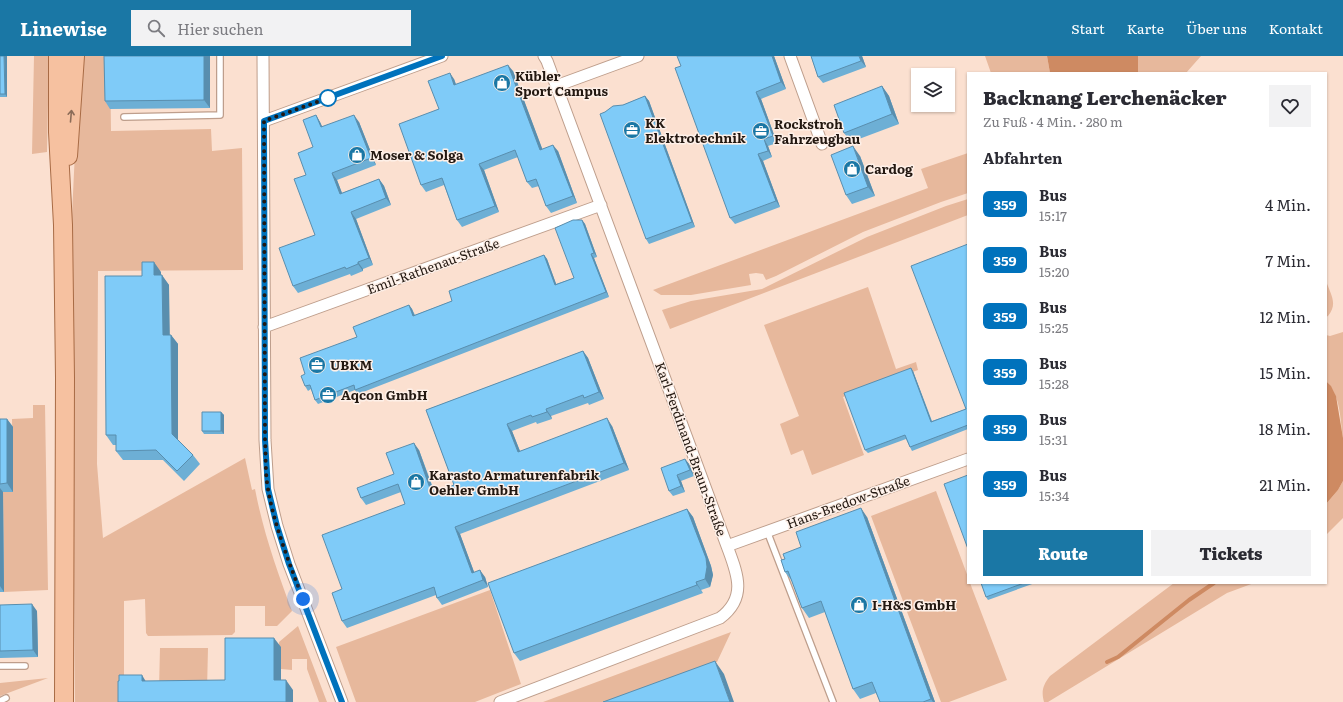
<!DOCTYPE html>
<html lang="de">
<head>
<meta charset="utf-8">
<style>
  body { margin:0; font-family:Literata,serif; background:#f2f2f3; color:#2b2b33; height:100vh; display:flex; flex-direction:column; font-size:15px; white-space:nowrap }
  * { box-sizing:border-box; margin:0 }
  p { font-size:13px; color:#7c7c81 }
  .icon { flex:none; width:22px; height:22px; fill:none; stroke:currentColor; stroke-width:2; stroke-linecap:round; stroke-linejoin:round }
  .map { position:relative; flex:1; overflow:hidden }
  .drawer { position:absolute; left:967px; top:16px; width:360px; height:512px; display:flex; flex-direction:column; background:#fff; border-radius:0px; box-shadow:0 1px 3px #0004 }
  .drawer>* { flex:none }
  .badge { padding:0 8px; border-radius:6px; font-size:14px; line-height:26px }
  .tools { position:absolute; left:911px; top:12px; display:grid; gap:8px }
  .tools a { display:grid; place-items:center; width:44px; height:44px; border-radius:0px; background:#fff; box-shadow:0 1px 3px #0004; font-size:20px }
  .you { position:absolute; width:20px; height:20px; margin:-10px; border:3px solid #fff; border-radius:50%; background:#1a73e8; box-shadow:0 0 0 6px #1a73e833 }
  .map>.badge { position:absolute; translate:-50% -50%; box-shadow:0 0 0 2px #fff }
  h2 { padding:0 16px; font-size:15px; line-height:36px }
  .round { display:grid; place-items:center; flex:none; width:42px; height:42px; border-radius:0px; background:#f2f2f3 }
  .head { display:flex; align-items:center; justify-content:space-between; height:68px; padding:0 16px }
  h1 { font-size:19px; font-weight:800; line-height:30px }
  .primary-button { display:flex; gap:8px; margin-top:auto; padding:8px 16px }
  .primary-button a { flex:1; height:46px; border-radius:0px; background:#1a77a5; color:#fff; font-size:16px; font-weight:800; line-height:46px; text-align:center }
  .primary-button a+a { background:#f2f2f3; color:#2b2b33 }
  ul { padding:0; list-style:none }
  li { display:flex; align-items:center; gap:12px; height:56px; padding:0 16px }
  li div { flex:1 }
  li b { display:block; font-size:15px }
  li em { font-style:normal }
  li .badge { min-width:44px; font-weight:700; text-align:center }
  header { display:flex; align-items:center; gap:24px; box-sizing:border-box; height:56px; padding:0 20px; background:#1a77a5; color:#fff }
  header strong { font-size:19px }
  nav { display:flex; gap:22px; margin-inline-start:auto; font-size:14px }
  .search { width:280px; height:36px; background:#f2f2f3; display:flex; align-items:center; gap:10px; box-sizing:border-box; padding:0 14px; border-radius:0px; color:#7c7c81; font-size:15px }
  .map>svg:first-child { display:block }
  .green { fill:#e7b89c }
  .water { fill:#ce8a62 }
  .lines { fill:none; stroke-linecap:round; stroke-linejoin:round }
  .stream { stroke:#ce8a62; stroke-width:4 }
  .lane-casing { stroke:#be9e8c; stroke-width:8 }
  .street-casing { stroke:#be9e8c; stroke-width:13 }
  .primary-casing { stroke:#a86b45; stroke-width:20 }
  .lane { stroke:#fff; stroke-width:5.5 }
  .street { stroke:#fff; stroke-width:11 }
  .primary { stroke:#f6c1a0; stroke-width:18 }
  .wall { fill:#6dafd5 }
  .shaded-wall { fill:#598eae }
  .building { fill:#7fcbf8; stroke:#598eae }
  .oneway { stroke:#8c6c58 }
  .line-casing { stroke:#fff; stroke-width:9 }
  .line { stroke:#0072bc; stroke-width:6 }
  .walk { stroke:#231811; stroke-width:4; stroke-dasharray:0 7.2 }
  .stop-dot { fill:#fff; stroke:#0072bc; stroke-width:2 }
  .labels { text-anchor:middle; stroke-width:3; stroke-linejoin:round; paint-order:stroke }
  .poi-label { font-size:13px; font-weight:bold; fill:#231811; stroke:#fef0e8; text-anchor:start }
  .street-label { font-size:13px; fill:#231811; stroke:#fef0e8 }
</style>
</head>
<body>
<header>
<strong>Linewise</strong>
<div class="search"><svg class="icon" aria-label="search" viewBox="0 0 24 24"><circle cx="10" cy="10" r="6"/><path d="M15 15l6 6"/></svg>Hier suchen</div>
<nav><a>Start</a><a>Karte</a><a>Über uns</a><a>Kontakt</a></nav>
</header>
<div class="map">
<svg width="1343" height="646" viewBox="0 0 1343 646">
  <rect width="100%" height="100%" fill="#fbe0d0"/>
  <path class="green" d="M34 0H49L47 96 32 98Z
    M81 0H110L111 75 211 73 212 95 242 92 243 214 98 215 97 408 103 482 245 402 252 434 255 433C263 475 277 515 292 555L277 570H265V550H235V576L232 579 151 580H148L146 577 145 543 124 545V628L119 646H75L71 179 76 75Z
    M985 0H1047L1050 17H991Z
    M1138 0H1201L1186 17H1138Z
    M968 97V137L941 146 863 176 776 220 766 224 763 218 756 217 749 218 751 229 691 239H661L653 234 928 132 921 113Z
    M968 143V159L670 273 662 254 691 245 762 233 867 181 946 150Z
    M1326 225C1331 239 1338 248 1328 260L1326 261Z
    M868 231 896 313 916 306 918 314 843 341 864 399 812 419 803 394 791 399 780 368 799 360 764 269Z
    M1343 276V382C1340 363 1341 340 1326 325V279L1330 280Z
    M33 349H45L48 534 4 536 3 436H13L12 363 33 362Z
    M1343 425V462L1326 479V448L1338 434Z
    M936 435 968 521V527H970L1007 624 949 646H941L871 460Z
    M1174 527H1254L1227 537 1048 646H1044C1041 635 1043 629 1050 620Z
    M490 534 521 628 475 646H356L336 591Z
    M298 570 327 646H319L307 613V603H292V614L281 613V592L279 591V586Z
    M731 576 717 606 612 646H543Z
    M160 592H208L207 634H159Z
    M48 622 0 640V627Z"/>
  <path class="water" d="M1047 0H1138V17H1050Z
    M1326 325 1331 330 1336 340 1343 382V425L1338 434 1326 448Z"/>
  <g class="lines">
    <path class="stream" d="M1107 606 1118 601 1189 544 1214 527"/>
    <g class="lane-casing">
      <path id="lane" d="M124 61 220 59V0
        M767 475 833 646
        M0 610H25
        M0 645 6 642"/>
    </g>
    <g class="street-casing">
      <path id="street" d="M263 0 265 384 268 433 277 470 289 508 342 646
        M790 0 822 88
        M556 30 638 0
        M264 65 442 0
        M264 271 601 149
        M727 490 968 403
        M500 646 720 562C748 541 737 517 727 490L547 5 544 0"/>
    </g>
    <g class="primary-casing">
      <path id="primary" d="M58 0V76L63 169 65 322 64 646
        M68 100 75 0"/>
    </g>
    <use href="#lane" class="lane"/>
    <use href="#street" class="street"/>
    <use href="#primary" class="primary"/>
  </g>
  <path class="wall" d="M0 0 7 41H0Z
    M104 0H210V52L110 53 105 45Z
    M774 0 786 33 761 43 777 87 768 90 772 101 763 105 780 151 735 168 730 162 681 10Z
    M811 0H862L866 11 823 27 818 21Z
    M513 15 542 93 558 95 577 147 551 157 546 150 539 130 532 132 527 126 518 101 484 114 499 156 462 171 457 164 444 129 426 136 421 129 439 53 454 23 456 28Z
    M882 30 889 40 899 68 851 86 844 77Z
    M645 40 649 45 695 171 649 188 646 183 623 49Z
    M316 59 320 66 322 71 359 66 376 109 337 124 342 137 379 123 384 130 391 149 356 163 373 209 363 213V215L351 220 350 218 298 237 293 230 315 179 306 119 313 91Z
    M860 100 875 140 852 148 846 139Z
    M582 164 585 168 597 201 594 202 609 241 358 338 355 334 318 348 315 344 311 333 308 335 305 330V318L357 281 409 249 412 253 415 259 452 245 544 199 547 203 556 228 574 222Z
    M968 188V373L912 395 906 383 868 397 865 394 913 315 932 365 966 353Z
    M161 216V219L169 229V279H171L178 288V385L193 399 200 408 184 425 163 404H123L116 395V389H113L106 379 142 220Z
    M583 295 588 302 604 343 589 349 588 347 551 360 552 363 537 368 536 366 512 375 520 395 612 370 629 414 460 478 474 516 485 521 488 531 442 549 437 542 436 539 347 572 342 565V533L405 448 401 436 366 449 361 442 394 418 419 394 435 437 454 429 426 354Z
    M221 356 224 359V378H204L202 375Z
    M0 363H7L13 371V436H3L4 536H0Z
    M685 403 689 408 694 420 681 425 685 436 673 440 669 435Z
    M687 453 693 461 711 510 713 519 710 531 701 534 703 537 520 605 514 597Z
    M867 461 935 646H880L876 637 860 643 853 633 825 556 809 562 802 552 792 525 785 516V503L801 491Z
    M981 527H1035L988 544 986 541Z
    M0 549 37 555 38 601 0 602Z"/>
  <path class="shaded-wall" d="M4 0H7V41L5 38Z
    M204 0H210V52L204 44Z
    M772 0H774L786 33 781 26Z
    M859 0H862L866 11 861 5Z
    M508 9 513 15 545 100 540 94Z
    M450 17 454 23 458 35 454 29Z
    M882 30 889 40 899 68 892 58Z
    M756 36 761 43 777 87 773 80Z
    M645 40 649 45 695 171 692 166Z
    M316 59 320 66 326 78 321 71Z
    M354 59 359 66 376 109 371 102Z
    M764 83 768 90 772 101 768 95Z
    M553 89 558 95 577 147 573 140Z
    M853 90 860 100 875 140 868 131Z
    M758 98 763 105 780 151 776 145Z
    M479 108 484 114 499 156 495 150Z
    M332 117 337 124 345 145 340 138Z
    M379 123 384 130 391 149 386 142Z
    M351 156 356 163 373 209 369 202Z
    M582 164 585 168 597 201 594 197Z
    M591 198 594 202 609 241 606 236Z
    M544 199 547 203 558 233 555 229Z
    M154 206 161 216V229L154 219Z
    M358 206 363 213V215L358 208Z
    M162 219 169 229 170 288 163 279Z
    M409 249 412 253 416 264 413 260Z
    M171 279 178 288V388L172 378Z
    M583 295 588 302 604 343 599 336Z
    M911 312 913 315 933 369 931 366Z
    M546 353 551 360 552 363 547 356Z
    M221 356 224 359V378L221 375Z
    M607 362 612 370 629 414 624 407Z
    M7 363 13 371V436L7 427Z
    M507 368 512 375 523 403 518 396Z
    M414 387 419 394 437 445 432 438Z
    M685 403 689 408 694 420 690 414Z
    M677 419 681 425 685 436 681 430Z
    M0 432 3 436 4 536 0 530Z
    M861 452 867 461 935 646H933L931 643Z
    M687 453 693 461 711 510 713 519 710 531 705 523Z
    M455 471 460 478 477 524 472 517Z
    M480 514 485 521 488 531 483 524Z
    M696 526 701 534 703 537 697 529Z
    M32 548 37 555 38 601 33 594Z
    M274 582 281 591V634L274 624Z
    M715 605 724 618 734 646H730Z
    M142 619 148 629 142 625Z
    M286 624 293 634V646H286Z"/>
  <path class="building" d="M0 0H4L5 38H0Z
    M104 0H204V44L105 45Z
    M677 0H772L781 26 756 36 773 80 764 83 768 95 758 98 776 145 730 162 675 12 681 10Z
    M811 0H859L861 5 818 21Z
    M508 9 540 94 553 89 573 140 546 150 536 123 527 126 515 94 479 108 495 150 457 164 442 122 421 129 399 68 439 53 428 25 450 17 454 29Z
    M882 30 892 58 844 77 834 49Z
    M645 40 692 166 646 183 600 58 605 56 613 50 623 49Z
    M316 59 321 71 354 59 371 102 332 117 340 138 379 123 386 142 351 156 369 202 358 206V208L346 213 345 211 293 230 279 192 315 179 294 123 306 119 298 97 313 91 303 64Z
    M853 90 868 131 846 139 831 99Z
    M573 164H582L594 197 591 198 606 236 355 334 354 329 315 344 310 329 305 330 301 320 305 318 300 302 357 281 353 271 409 249 413 260 452 245 449 235 544 199 555 229 574 222 555 172Z
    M968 188V369L910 391 905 379 865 394 844 337 911 312 931 366 966 353 911 210Z
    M142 206H154V219H162L163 279H171L172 378 193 399 177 415 156 394 116 395V379H106L105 220H142Z
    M583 295 599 336 584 342 583 339 546 353 547 356 532 361 531 359 507 368 518 396 607 362 624 407 455 471 472 517 480 514 483 524 437 542 434 531 342 565 332 537 342 533 322 479 405 448 398 428 361 442 357 432 394 418 386 397 414 387 432 438 454 429 426 354Z
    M202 356H221V375H202Z
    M0 363H7V427L0 428Z
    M685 403 690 414 677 419 681 430 669 435 661 412Z
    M968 419V493L944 428Z
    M861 452 931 643 923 646H880L872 626 853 633 821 545 802 552 788 515 785 516 781 504 785 503 783 498 801 491 796 476Z
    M687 453 706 502 707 511 705 523 696 526 697 529 514 597 488 527Z
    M981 527H1024L986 541Z
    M32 548 33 594 0 595V549Z
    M225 582H274V624H286V646H118V625H119V619H142V625L225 624Z
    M715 605 730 646H603Z"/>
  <defs><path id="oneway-shaft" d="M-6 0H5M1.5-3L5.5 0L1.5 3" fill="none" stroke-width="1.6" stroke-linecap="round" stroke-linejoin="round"/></defs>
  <use class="oneway" href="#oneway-shaft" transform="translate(71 60) rotate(-85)"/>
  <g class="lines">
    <g class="line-casing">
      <path id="line" d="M342 646 289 508 277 470 268 433 265 384 264 65 442 0"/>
    </g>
    <use href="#line" class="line"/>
    <path class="walk" d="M303 543C290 509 274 469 268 433 265 417 266 400 265 384L264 65 328 42"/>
  </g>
  <defs>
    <g id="shop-disc" transform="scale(0.9)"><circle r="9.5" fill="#1a77a5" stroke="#fef0e8"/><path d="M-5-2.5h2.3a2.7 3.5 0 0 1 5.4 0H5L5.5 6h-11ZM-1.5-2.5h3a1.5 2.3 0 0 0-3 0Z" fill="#fff"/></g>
    <g id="office-disc" transform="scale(0.9)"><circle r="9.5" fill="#1a77a5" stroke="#fef0e8"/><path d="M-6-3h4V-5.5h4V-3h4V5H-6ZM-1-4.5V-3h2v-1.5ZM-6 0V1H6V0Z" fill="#fff"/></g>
  </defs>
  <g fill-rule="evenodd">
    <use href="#shop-disc" x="502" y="27"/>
    <use href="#office-disc" x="632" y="74"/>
    <use href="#office-disc" x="761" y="75"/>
    <use href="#shop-disc" x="357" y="99"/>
    <use href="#shop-disc" x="852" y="113"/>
    <use href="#office-disc" x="317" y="309"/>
    <use href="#office-disc" x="328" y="339"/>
    <use href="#shop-disc" x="416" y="426"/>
    <use href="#shop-disc" x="859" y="549"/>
  </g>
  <circle class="stop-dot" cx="328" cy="42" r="8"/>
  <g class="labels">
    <g class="poi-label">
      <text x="515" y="25">Kübler<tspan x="515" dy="15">Sport Campus</tspan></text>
      <text x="645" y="72">KK<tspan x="645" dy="15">Elektrotechnik</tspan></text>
      <text x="774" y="73">Rockstroh<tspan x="774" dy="15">Fahrzeugbau</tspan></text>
      <text x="370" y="104">Moser &amp; Solga</text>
      <text x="865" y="118">Cardog</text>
      <text x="330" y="314">UBKM</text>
      <text x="341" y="344">Aqcon GmbH</text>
      <text x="429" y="424">Karasto Armaturenfabrik<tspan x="429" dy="15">Oehler GmbH</tspan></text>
      <text x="872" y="554">I-H&amp;S GmbH</text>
    </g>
    <g class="street-label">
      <text transform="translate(433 210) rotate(-20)" y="5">Emil-Rathenau-Straße</text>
      <text transform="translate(691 393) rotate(70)" y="5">Karl-Ferdinand-Braun-Straße</text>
      <text transform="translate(848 446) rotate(-20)" y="5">Hans-Bredow-Straße</text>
    </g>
  </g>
</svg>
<div class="tools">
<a><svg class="icon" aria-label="layers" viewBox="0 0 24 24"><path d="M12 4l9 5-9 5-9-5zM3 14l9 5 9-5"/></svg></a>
</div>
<div class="you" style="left:303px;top:543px"></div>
<section class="drawer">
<div class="head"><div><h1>Backnang Lerchenäcker</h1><p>Zu Fuß · 4 Min. · 280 m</p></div><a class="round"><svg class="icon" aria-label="heart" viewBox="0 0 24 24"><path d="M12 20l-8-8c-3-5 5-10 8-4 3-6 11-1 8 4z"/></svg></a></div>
<h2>Abfahrten</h2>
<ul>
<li><span class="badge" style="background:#0072bc;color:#fff">359</span><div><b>Bus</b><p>15:17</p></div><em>4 Min.</em></li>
<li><span class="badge" style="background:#0072bc;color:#fff">359</span><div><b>Bus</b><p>15:20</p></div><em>7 Min.</em></li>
<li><span class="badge" style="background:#0072bc;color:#fff">359</span><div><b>Bus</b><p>15:25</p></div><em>12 Min.</em></li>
<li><span class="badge" style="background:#0072bc;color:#fff">359</span><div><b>Bus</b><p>15:28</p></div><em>15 Min.</em></li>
<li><span class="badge" style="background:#0072bc;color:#fff">359</span><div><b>Bus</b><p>15:31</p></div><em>18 Min.</em></li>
<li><span class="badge" style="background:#0072bc;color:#fff">359</span><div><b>Bus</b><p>15:34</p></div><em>21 Min.</em></li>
</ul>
<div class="primary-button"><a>Route</a><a>Tickets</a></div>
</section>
</div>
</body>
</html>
